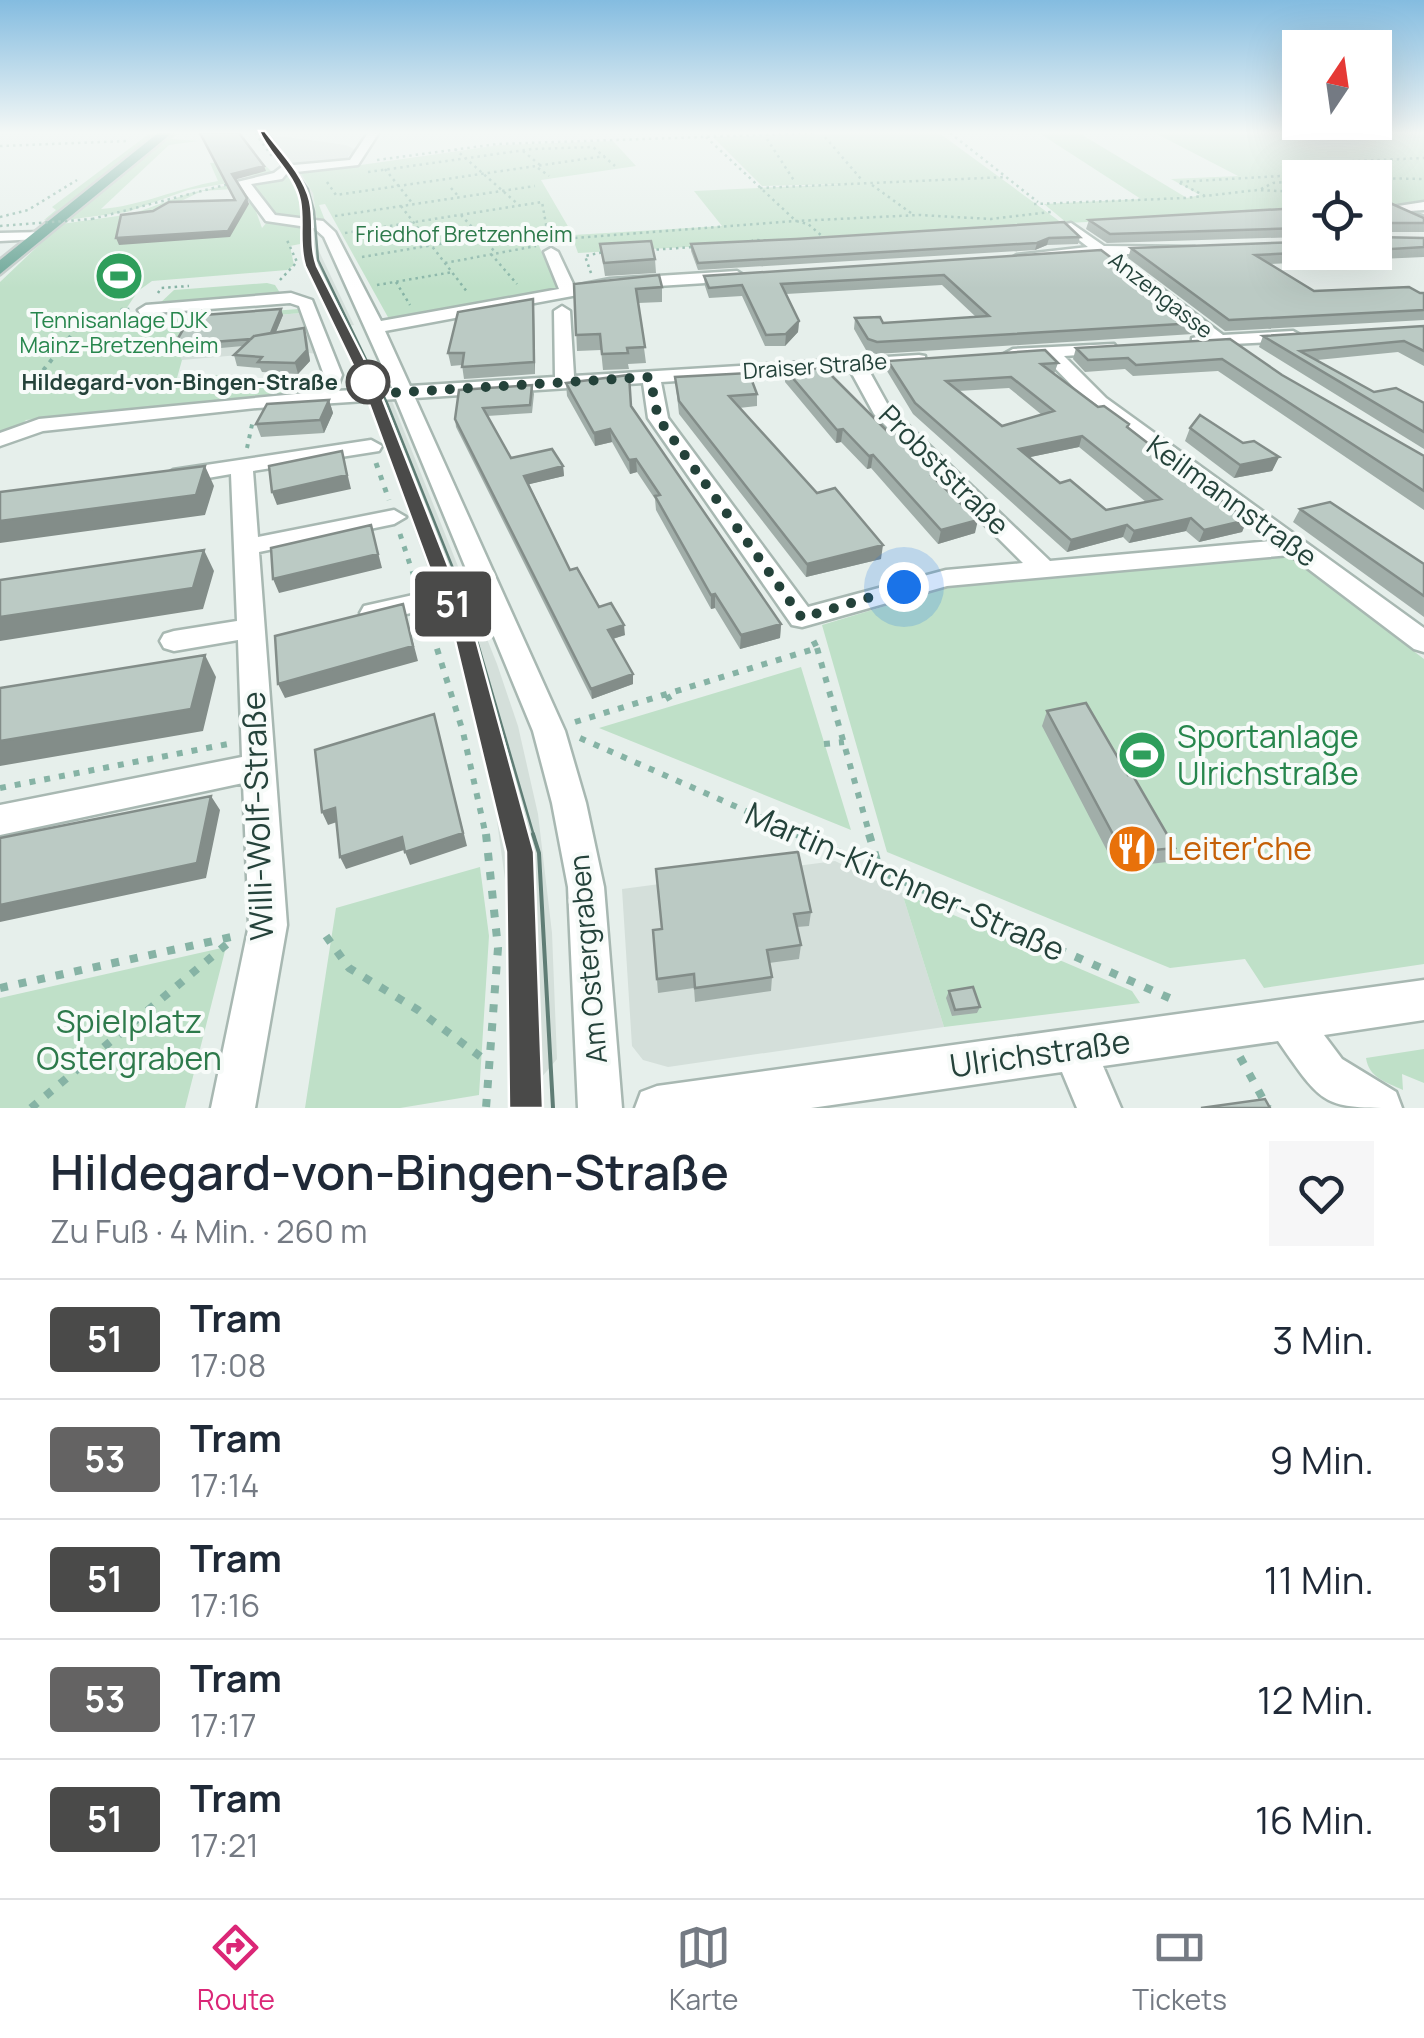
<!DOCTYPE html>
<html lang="de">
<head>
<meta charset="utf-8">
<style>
  body { margin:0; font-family:Manrope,sans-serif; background:#f6f6f7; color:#1f2937; height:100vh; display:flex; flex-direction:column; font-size:38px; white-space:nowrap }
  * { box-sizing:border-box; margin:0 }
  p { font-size:32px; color:#747a83 }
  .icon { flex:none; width:55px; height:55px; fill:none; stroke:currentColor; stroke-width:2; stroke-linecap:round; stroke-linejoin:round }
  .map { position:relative; height:1108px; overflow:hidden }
  .details { display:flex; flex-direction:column; background:#fff; flex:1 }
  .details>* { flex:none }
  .badge { padding:0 20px; border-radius:8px; font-size:35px; line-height:65px }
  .needle { width:65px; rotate:13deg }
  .controls { position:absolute; left:1282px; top:30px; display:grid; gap:20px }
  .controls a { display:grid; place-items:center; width:110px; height:110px; border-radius:0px; background:#fff; box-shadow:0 10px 40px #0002; font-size:50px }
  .you { position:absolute; width:50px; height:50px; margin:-25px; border:8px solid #fff; border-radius:50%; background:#1a73e8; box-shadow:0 0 0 15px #1a73e833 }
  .map>.badge { position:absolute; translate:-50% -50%; box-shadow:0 0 0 5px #fff }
  .round { display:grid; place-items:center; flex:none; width:105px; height:105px; border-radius:0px; background:#f6f6f7 }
  .overview { display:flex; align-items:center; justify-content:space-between; height:170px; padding:0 50px }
  h1 { font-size:48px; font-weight:600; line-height:75px }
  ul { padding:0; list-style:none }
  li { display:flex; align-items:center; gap:30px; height:120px; padding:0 50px; border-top:2px solid #e0e1e3 }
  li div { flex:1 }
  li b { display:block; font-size:38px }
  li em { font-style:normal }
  li .badge { min-width:110px; font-weight:700; text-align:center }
  .menu { display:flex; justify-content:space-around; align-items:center; height:140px; border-top:2px solid #e0e1e3; background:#fff; font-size:28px; color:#747a83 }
  .menu a { display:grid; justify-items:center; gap:5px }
  .menu .current { color:#db2777 }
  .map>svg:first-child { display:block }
  .built { fill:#d4dfda }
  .green { fill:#bfe0c8 }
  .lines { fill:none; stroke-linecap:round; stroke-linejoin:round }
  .minor-casing { stroke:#a8b8b2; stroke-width:5 }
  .major-casing { stroke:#c2cac8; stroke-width:5 }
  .path-far4 { stroke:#86b3a5; stroke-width:2.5; stroke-dasharray:2.5 4; stroke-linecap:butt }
  .path-far3 { stroke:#86b3a5; stroke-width:4; stroke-dasharray:4 6; stroke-linecap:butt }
  .path-far2 { stroke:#86b3a5; stroke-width:5; stroke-dasharray:5 8; stroke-linecap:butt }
  .path-far1 { stroke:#86b3a5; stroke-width:6; stroke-dasharray:6 9; stroke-linecap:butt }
  .path { stroke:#86b3a5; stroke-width:8; stroke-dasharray:8 11; stroke-linecap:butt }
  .minor { fill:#fff; fill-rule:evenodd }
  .major { fill:#6aa596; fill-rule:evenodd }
  .tram-far1 { stroke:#5f7d75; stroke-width:2.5 }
  .tram { stroke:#5f7d75; stroke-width:4 }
  .path-bridge { stroke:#86b3a5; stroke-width:2.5; stroke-dasharray:2.5 4; stroke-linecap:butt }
  .wall { fill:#a1aea9; fill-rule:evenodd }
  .shaded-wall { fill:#838d89 }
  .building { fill:#bbcac4; stroke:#838d89; stroke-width:2.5; fill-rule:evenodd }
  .line { fill:#4a4a49; stroke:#fff; stroke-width:2.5 }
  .walk { stroke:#24423a; stroke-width:10; stroke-dasharray:0 18 }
  .stop-dot { fill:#fff; stroke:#4a4a49; stroke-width:5 }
  .labels { text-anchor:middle; stroke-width:8; stroke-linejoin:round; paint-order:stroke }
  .far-park-label { font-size:22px; fill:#2d7a4b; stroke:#f7fbf9 }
  .far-street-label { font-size:22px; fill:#24423a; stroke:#f7fbf9 }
  .far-leisure-label { font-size:22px; fill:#27864d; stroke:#f7fbf9 }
  .far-stop-label { font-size:22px; font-weight:bold; fill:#24423a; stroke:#f7fbf9; text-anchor:end }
  .street-label { font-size:28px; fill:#24423a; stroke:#f7fbf9 }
  .near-leisure-label { font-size:32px; fill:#27864d; stroke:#f7fbf9; text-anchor:start }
  .near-street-label { font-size:32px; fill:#24423a; stroke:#f7fbf9 }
  .near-food-label { font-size:32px; fill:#c56008; stroke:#f7fbf9; text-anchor:start }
  .near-park-label { font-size:32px; fill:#2d7a4b; stroke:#f7fbf9 }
</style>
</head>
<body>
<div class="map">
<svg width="1424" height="1108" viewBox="0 0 1424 1108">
  <rect width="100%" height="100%" fill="#e6efeb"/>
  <path class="built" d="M257 133 346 145 356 150 348 156 350 161 321 164 313 193 317 221 301 219 295 188Z
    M300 225 316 228 318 249 354 325 335 328 304 258Z
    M301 313 321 354 283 351 182 360 176 352 194 322Z
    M392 401 497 664 518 726 538 814 552 933 557 1059 541 1078 519 1089H510L508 901 489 763 459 655 368 402Z
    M835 861 902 893 944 1027 668 1067 643 1060 632 1046 622 889Z"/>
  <path class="green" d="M150 133H160L49 219 44 220 56 210 52 207Z
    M170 133H178L171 139 198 141 169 145 101 209C141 206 178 188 218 181L210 163 260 160 273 173 233 178 234 182 188 190 127 212 66 220Z
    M847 133H939L1066 226 578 253 572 236 536 239 558 289 389 319 325 204 319 205 326 223 317 221 313 193 299 170 340 168 500 145 613 141 636 166 541 180 573 235 722 226 694 191 846 184 762 186 713 137Z
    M1039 133H1079L1187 198 1200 195 1171 179 1238 176 1155 133H1424V205L1375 207V178H1300V211L1067 223 1044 204 1141 199Z
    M288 174 299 199 301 219 274 214 252 186Z
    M229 185 233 189 202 191 177 203H253L262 228 268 221 300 225V244L290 246 294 265 287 270 152 281 138 291 122 315H127L122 323 298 309 301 313 194 322 177 351 182 360 177 378 219 375V382L295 384 279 396 26 420 18 429 0 431V282L61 224 132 214 190 193Z
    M267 283 275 285 282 296 159 304 174 290Z
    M1286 554 1424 659V964L1264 988 1245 959 1170 968 887 852 822 625 962 583Z
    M801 667 851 830 599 728Z
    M480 867 489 936 479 1095 400 1108H305L336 908Z
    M902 893 1132 991 1140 1003 944 1027Z
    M226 947 185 1108H0V998Z
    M1424 1049V1083L1402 1074 1403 1090C1386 1082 1369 1078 1366 1058Z"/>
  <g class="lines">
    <g class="minor-casing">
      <path id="minor" d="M368 133 378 134 358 165 287 173 282 179 251 184 275 215 323 221 335 232 381 321 559 289 544 252 551 248 558 252 574 286 610 279 737 271 745 276 737 281 610 289 385 331 410 386 555 377 554 311 562 306 570 311 574 376 919 355 925 356V364L868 369 889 407 1050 561 1271 541 1092 406 1044 357 1013 359 1004 354 1013 349 1114 344 1117 348 1108 353 1064 356 1106 398 1424 628V652L1414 649 1290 555 947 586 802 627 792 625 648 418 643 383 415 398 565 731 586 803 604 887 622 1108H578L568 887 552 803 533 731 396 399 257 408 43 431 0 446V433L39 419 317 392 324 375 299 306 290 303 140 314 138 310 146 305 291 293 312 300 342 375 336 391 392 388 324 237 314 228 266 221 237 182 274 173 283 166 350 160ZM850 370 874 414 1023 563 946 570 808 607 668 418 661 382Z
        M1424 202V210L1409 211 1424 217V226L1385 208Z
        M1071 223 1104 246 1195 247V253L1190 254H1116L1223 335 1293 331 1302 336 1293 341 1192 346V338L1203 336 1098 255 1017 263 1010 259 1017 255 1088 247 1066 230V224Z
        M43 232V238L38 239 0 241V233Z
        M371 440 382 446 379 451 253 471 258 537 394 510 406 517 394 524 259 552 287 925 255 1108H211L249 925 243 783 0 835V805L242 757 238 640 174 651 164 648 160 641 164 634 174 631 237 621 231 474 173 484 162 477 173 470Z
        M422 593 431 596 435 602 431 608 374 622 364 620 360 613 364 606Z
        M1424 980V1020L1324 1035 1342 1059 1396 1092 1402 1108C1322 1108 1324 1107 1278 1041L1103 1066 1121 1108H1077L1062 1072 811 1108H635L641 1092 657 1086Z"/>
    </g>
    <g class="major-casing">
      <path id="major" d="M158 133H172L0 274V260Z"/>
    </g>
    <path class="path-far4" d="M255 133 274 159
      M950 133 1038 202
      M706 137 796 221 808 224 828 241
      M825 137 861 179
      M767 139 795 182
      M0 146 127 141
      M455 149 520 206
      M523 151 540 165
      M377 160 497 144 818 133
      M538 168 549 176
      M385 169 413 204
      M368 172 532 149 593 147 615 166
      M1367 178 1424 179
      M327 182 336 195 605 156
      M872 185 911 213
      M451 188 459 197
      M760 188 1006 177
      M1261 189 1273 183 1300 181
      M1205 196 1178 182 1316 174 1332 162 1424 158
      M1034 204 1186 198 1258 190 1300 192
      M401 206 468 293
      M461 215 496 253
      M335 216 535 186
      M0 217 28 210 77 180
      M92 219 229 184
      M345 233 542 202 549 241
      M562 239 796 221 919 215 991 219 1051 212
      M745 244 754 240 793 241
      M650 250 694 247
      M491 254 517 284
      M362 257 481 237
      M445 263 536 246
      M591 273 585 256 604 252
      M280 280 297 262 286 238
      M396 282 410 305
      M377 285 453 272
      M158 293 161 288 189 286
      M93 320 115 319 122 309H130"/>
    <path class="path-far3" d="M55 323 116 318
      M37 378 82 322
      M247 448 253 420"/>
    <path class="path-far2" d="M376 463 389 500
      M400 534 417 586"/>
    <path class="path-far1" d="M428 620 463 732 486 836
      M817 648 870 836
      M667 695 673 706
      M575 722 817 648 810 634
      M580 738 803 836
      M824 744 844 742
      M0 788 233 743"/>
    <path class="path" d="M486 834 498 948 486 1108
      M797 834 1174 1000
      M869 834 880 871
      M326 936 349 968 418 1010 489 1063
      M0 988 236 936
      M1240 1057 1268 1108
      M31 1108 233 939"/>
    <use href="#minor" class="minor"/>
    <use href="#major" class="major"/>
    <path class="tram-far1" d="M268 133 308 189 314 211 318 260 387 403 464 596 534 836
      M489 732 516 836"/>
    <path class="tram" d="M516 834 520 851 526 1108
      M533 834 539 853 553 1108"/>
    <path class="path-bridge" d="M0 226 92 219"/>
  </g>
  <path class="wall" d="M1375 204 1424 218V232H1376L1377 237 1424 238V257L1270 264 1314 291 1424 293V320L1225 331 1128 258 1131 248 1375 252Z
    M1300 208V237L1107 243 1086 229 1089 220Z
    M1080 237 1078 244 1047 245 1035 250 698 270 691 251V244L796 239Z
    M600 244 655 259 656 273 605 276Z
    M1101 250 1197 323 1193 334 876 354 866 350 854 329 855 318 883 323 976 317 942 285 786 294 799 321 798 332 785 346H765L742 296 709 298 705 286 704 276Z
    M574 284 662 287V302L638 303 646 363 628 364 629 369 603 370 601 350 577 351Z
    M533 299 535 374 464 379 462 365 451 366 448 353Z
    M283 315 276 332 304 328 307 338 310 361 298 374 262 372 260 368 237 366 234 355 243 346 176 352 174 345Z
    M1424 326V366L1398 352 1317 360 1374 392 1424 403V449L1259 347 1263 336Z
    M1230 339 1282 375 1424 456V510L1218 371 1133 376 1125 369 1085 372 1073 359 1076 348Z
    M888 361 1058 363 1054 374 1128 427 1247 520 1242 532 1199 542 1186 531 1129 543 1123 537 1067 552 913 414 887 371ZM1009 388 1042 415 1002 426 958 391ZM1079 447 1146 502 1106 510 1060 483 1030 457Z
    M786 370 890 434 938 475 937 481 975 533 938 544 871 468 867 469 841 442 836 443 785 382Z
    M675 377 757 394V406L739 408 817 493 881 559 806 577 679 414Z
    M566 383 631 406 781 624 780 638 740 649 715 608 711 609 656 510 655 499 637 472 630 474 612 442 595 446 567 396Z
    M532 385 534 394 532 413 487 416 511 458 563 466 564 476 529 484 570 570 599 607 625 635 613 639 633 674V684L592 699 456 427 455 419Z
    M329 400 333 413 324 433 261 437 256 424Z
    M1190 428 1243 443 1279 457 1272 471 1234 478 1185 441Z
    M1300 509 1424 564V617L1293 522Z
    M1047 711 1128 775 1175 848 1167 862 1116 868 1042 726Z
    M811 912 809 926 797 927 801 945 799 959 769 963 772 977 771 991 695 1002 694 988 658 993 653 930Z
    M949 991 980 1007 977 1013 952 1016 946 998Z"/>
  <path class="shaded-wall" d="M264 166 266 171 234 180 232 174Z
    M247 198 249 204 230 237 119 245 116 238Z
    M1049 238 1047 245 1035 250 1037 243Z
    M533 299 534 310 535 374 534 362Z
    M281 309 283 315 271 344 269 338Z
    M799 321 798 332 785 346 786 334Z
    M304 328 310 361 298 374 295 363Z
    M329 400 333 413 324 433 320 420Z
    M610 429 612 442 595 446 594 433Z
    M843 429 841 442 836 443 837 430Z
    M1082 436 1079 447 1016 460 1019 449Z
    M342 451 351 489 277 505 272 492Z
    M873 455 871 468 867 469 869 456Z
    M1279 457 1272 471 1234 478 1240 465Z
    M636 459 637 472 630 474 629 460Z
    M205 466 214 486 205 515 0 543V521Z
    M563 466 564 476 526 485 524 476Z
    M1191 518 1186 531 1129 543 1134 531Z
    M978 520 975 533 938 544 941 530Z
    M1247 520 1242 532 1199 542 1204 530Z
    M371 525 382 568 279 593 273 579Z
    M1127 525 1123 537 1067 552 1071 540Z
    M883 545 881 559 806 577 807 564Z
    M204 550 214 571 203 609 0 641V617Z
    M715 594V608L711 609V595Z
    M403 604 418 661 285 698 278 684Z
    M781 624 780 638 740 649 741 635Z
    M624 625 625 635 609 640 608 630Z
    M205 655 216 677 203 731 0 766V741Z
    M633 674V684L592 699 591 689Z
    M437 726 467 846 410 865 405 852Z
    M211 796 220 810 206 878 0 922V905Z
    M335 808 340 821 328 825 322 812Z
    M402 837 407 849 346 869 340 857Z"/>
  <path class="building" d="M200 133H239L264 166 232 174 247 198 228 231 116 238 121 215 153 211 169 202 235 200Z
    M1390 203 1424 218V223H1379L1376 227 1377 237 1424 238V247L1375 250V204Z
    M1300 208V228L1110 234 1089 220Z
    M1064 222 1080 237 1049 238 1037 243 698 263 691 244 796 239Z
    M651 241 655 259 604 263 600 244Z
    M1300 242V252H1314L1255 255 1314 291 1409 287 1420 293H1424V310L1229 320 1131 248Z
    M1101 250 1197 323 877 342 868 339 855 318 880 317 883 323 989 316 944 275 781 284 799 321 786 334 766 335 742 285 709 288 704 276Z
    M659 275 662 287 636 289 645 347 627 348 628 353 602 354 600 334 576 335 574 284Z
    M533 299 534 362 462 367 464 353H448L458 312Z
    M281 309 271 333 254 336 251 339 174 345 191 316Z
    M1424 326V351L1404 341 1300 351 1374 392 1396 388 1424 403V432L1263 336Z
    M304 328 307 350 295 363 258 362 262 357 234 355 254 336Z
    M1230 339 1282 375 1424 456V491L1222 359 1136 365 1128 358 1088 360 1076 348Z
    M1045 350 1058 363 1041 364 1098 407 1104 406 1129 424 1127 427 1247 520 1204 530 1191 518 1134 531 1127 525 1071 540 915 403 888 361ZM1011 377 1054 411 1002 426 946 381ZM1082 436 1161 499 1106 510 1070 480 1060 483 1019 449Z
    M824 368 890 434 895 432 938 475 932 476 978 520 941 530 873 455 869 456 843 429 837 430 786 370Z
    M749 373 757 394 729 396 817 493 835 488 883 545 807 564 679 401 675 377Z
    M629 375 631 406 781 624 741 635 715 594 711 595 655 496 660 495 636 459 629 460 610 429 594 433 566 383Z
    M532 385 530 405 483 408 511 458 552 449 563 466 524 476 570 570 577 568 599 607 611 603 624 625 608 630 633 674 591 689 455 419 459 390Z
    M329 400 320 420 256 424 267 404Z
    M1200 415 1243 443 1254 441 1279 457 1240 465 1190 428Z
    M342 451 347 475 272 492 269 466Z
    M205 466 196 495 0 521V492Z
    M1330 502 1424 564V596L1300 509Z
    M371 525 378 554 273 579 271 548Z
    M204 550 193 588 0 617V580Z
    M403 604 413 646 278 684 275 636Z
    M205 655 191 709 0 741V688Z
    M1086 703 1128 775 1132 774 1175 848 1123 853 1047 711Z
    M434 714 463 833 405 852 402 837 340 857 335 808 322 812 315 750Z
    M211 796 197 863 0 905V838Z
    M798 852 811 912 794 914 801 945 767 950 772 977 695 988 694 974 657 979 653 930 662 929 656 869Z
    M973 987 980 1007 955 1010 949 991Z
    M1265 1099 1270 1108H1201Z"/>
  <linearGradient id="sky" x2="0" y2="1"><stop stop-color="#84bce0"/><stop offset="0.46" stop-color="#f4f8f6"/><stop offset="1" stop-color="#f4f8f6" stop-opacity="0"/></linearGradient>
  <rect width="1424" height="288" fill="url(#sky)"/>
  <path class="line" d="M259 131H265C281 152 304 175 310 201 315 223 309 244 317 266L376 382 474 632 534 852 543 1108H509L506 852 453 632 361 382 305 266C298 244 304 223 300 201 295 174 268 154 259 131Z"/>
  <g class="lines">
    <path class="walk" d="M368 382 373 394 650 377 658 418 802 618 904 587"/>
  </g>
  <defs>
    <g id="stadium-disc" transform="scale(2.5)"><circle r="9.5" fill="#2e9e5b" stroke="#f7fbf9"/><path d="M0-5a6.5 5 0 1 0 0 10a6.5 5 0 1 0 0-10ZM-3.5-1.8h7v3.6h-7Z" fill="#fff"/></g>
    <g id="restaurant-disc" transform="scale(2.5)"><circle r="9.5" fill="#e8710a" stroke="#f7fbf9"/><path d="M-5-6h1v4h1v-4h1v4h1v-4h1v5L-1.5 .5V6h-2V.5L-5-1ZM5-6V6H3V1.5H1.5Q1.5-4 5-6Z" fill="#fff"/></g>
  </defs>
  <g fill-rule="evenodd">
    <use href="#stadium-disc" x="119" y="276"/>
    <use href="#stadium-disc" x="1142" y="755"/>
    <use href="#restaurant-disc" x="1132" y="849"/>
  </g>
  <circle class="stop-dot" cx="368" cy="382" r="20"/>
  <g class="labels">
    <g class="far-park-label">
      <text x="464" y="242">Friedhof Bretzenheim</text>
    </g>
    <g class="far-street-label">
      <text transform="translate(1161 295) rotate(38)" y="8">Anzengasse</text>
      <text transform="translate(815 366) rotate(-4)" y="8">Draiser Straße</text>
    </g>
    <g class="far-leisure-label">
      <text x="119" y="328">Tennisanlage DJK<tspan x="119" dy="25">Mainz-Bretzenheim</tspan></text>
    </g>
    <g class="far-stop-label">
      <text x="338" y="390">Hildegard-von-Bingen-Straße</text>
    </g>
    <g class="street-label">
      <text transform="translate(944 470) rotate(45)" y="10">Probststraße</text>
      <text transform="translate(1232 501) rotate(36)" y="10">Keilmannstraße</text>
      <text transform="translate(588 959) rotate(-95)" y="10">Am Ostergraben</text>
    </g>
    <g class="near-leisure-label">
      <text x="1177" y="748">Sportanlage<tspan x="1177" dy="37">Ulrichstraße</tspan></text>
    </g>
    <g class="near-street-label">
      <text transform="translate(258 816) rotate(-92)" y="11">Willi-Wolf-Straße</text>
      <text transform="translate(905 882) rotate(24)" y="11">Martin-Kirchner-Straße</text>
      <text transform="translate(1040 1054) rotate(-8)" y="11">Ulrichstraße</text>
    </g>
    <g class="near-food-label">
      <text x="1167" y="860">Leiter'che</text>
    </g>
    <g class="near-park-label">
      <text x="129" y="1033">Spielplatz<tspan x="129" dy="37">Ostergraben</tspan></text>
    </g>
  </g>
</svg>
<div class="controls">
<a><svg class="needle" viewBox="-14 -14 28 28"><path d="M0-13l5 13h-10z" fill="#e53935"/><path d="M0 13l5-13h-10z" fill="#747a83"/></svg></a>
<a><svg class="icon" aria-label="locate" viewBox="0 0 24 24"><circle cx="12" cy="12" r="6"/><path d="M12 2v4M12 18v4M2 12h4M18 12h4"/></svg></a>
</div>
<div class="you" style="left:904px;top:587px"></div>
<b class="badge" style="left:453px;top:604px;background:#4a4a49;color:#fff">51</b>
</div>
<section class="details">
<div class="overview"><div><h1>Hildegard-von-Bingen-Straße</h1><p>Zu Fuß · 4 Min. · 260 m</p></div><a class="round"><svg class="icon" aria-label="heart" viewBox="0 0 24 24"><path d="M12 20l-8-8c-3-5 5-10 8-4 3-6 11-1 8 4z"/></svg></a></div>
<ul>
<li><span class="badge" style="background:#4a4a49;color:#fff">51</span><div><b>Tram</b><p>17:08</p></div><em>3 Min.</em></li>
<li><span class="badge" style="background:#646363;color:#fff">53</span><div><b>Tram</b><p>17:14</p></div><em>9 Min.</em></li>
<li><span class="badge" style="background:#4a4a49;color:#fff">51</span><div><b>Tram</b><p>17:16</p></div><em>11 Min.</em></li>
<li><span class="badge" style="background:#646363;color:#fff">53</span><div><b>Tram</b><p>17:17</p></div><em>12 Min.</em></li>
<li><span class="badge" style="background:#4a4a49;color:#fff">51</span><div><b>Tram</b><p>17:21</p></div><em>16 Min.</em></li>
</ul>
</section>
<nav class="menu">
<a class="current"><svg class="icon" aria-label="directions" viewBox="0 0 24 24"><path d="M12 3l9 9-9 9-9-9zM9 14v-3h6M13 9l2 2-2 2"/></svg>Route</a>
<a><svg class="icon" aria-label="map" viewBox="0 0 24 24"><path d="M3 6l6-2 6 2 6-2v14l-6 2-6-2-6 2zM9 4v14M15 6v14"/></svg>Karte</a>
<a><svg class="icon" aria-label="tickets" viewBox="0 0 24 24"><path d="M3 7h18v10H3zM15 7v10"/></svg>Tickets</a>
</nav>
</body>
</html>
